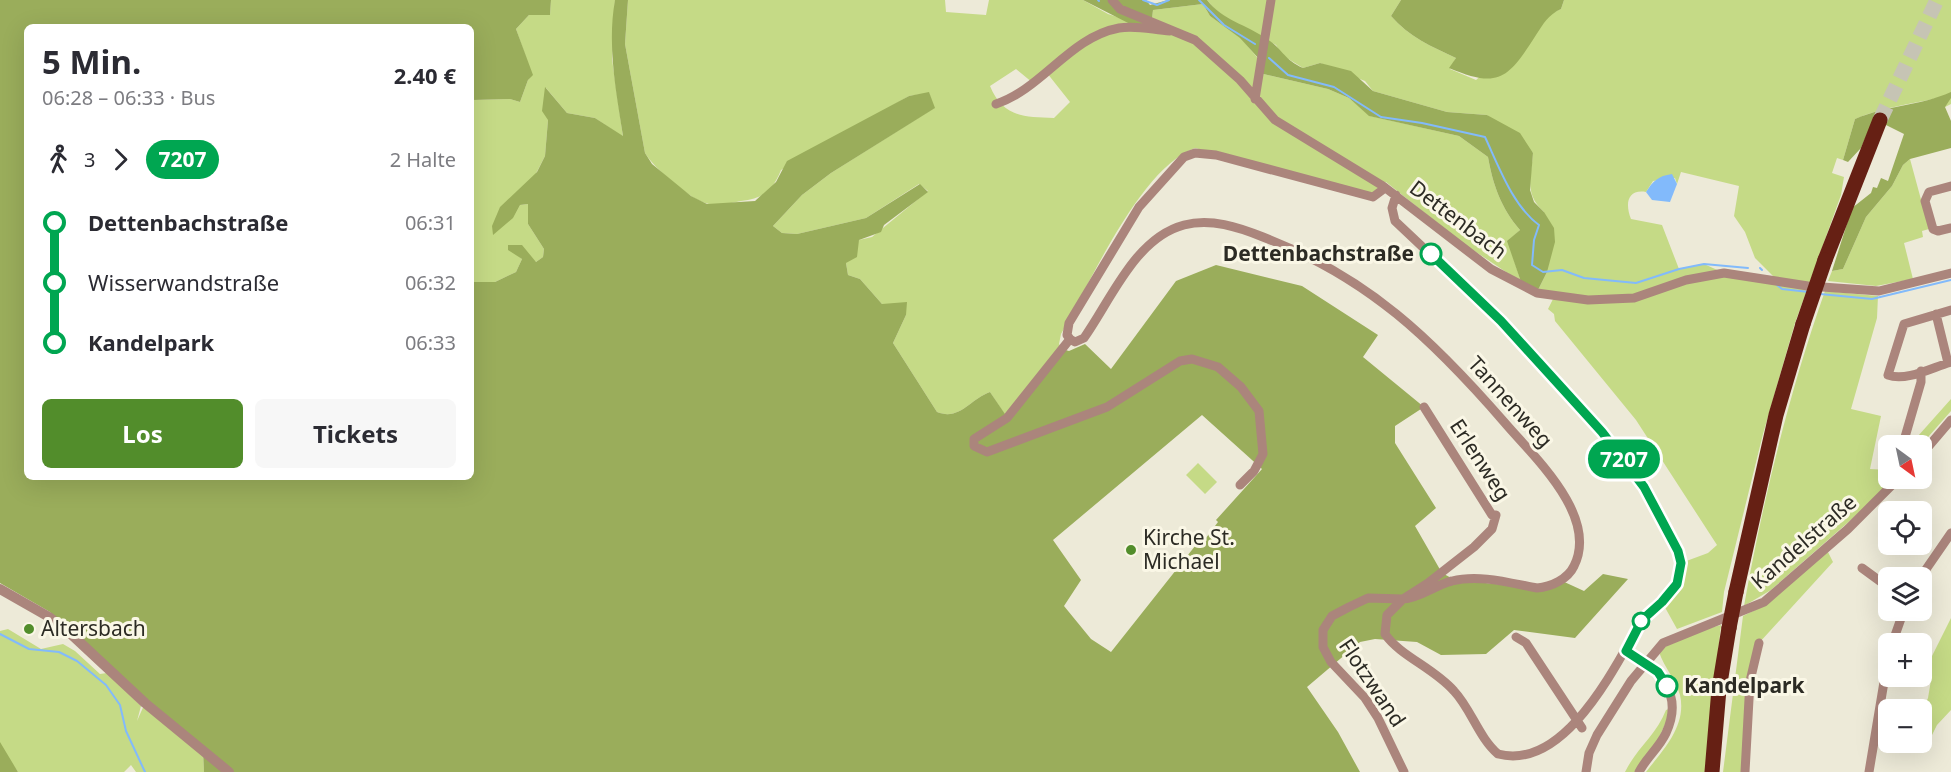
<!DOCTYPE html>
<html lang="de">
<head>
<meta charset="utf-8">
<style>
  body { margin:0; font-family:"Noto Sans",sans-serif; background:#f7f7f7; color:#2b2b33; height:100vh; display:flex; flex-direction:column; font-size:22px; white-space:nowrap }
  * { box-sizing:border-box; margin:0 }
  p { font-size:20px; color:#7c7c81 }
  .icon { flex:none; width:33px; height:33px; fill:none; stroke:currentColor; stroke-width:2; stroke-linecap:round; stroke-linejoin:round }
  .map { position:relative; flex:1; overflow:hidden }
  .drawer { position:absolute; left:24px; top:24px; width:450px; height:456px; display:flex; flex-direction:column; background:#fff; border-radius:9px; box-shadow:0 6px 24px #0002 }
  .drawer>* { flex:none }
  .badge { padding:0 12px; border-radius:20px; font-size:21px; line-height:39px }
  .needle { width:39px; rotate:147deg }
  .fabs { position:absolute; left:1878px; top:435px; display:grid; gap:12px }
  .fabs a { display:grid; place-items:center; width:54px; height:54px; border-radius:9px; background:#fff; box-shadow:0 6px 24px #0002; font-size:30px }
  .map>.badge { position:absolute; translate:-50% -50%; box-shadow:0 0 0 3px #fff }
  .legs { display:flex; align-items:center; gap:9px; height:66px; padding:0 18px; font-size:20px }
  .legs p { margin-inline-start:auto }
  .head { display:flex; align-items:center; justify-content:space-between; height:102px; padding:0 18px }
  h1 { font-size:33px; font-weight:700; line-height:45px }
  .primary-button { display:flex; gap:12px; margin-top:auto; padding:12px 18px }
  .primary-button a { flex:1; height:69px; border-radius:9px; background:#528d2b; color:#fff; font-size:24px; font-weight:700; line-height:69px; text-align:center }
  .primary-button a+a { background:#f7f7f7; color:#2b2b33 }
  ul { padding:0 18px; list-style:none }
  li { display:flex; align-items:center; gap:21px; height:60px; font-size:22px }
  li i { display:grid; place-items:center; width:9px; height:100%; margin:0 8px; background:currentColor }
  li i::after { content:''; width:15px; height:15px; margin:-8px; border:4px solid; border-radius:50%; background:#fff }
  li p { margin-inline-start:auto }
  li:first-child i { background:linear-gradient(#0000 50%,currentColor 0) }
  li:last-child i { background:linear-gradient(currentColor 50%,#0000 0) }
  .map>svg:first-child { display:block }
  .green { fill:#c5da86; fill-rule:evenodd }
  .forest { fill:#9aad5b; fill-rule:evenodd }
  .water { fill:#82bafb }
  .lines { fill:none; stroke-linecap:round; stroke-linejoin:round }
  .stream { stroke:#82bafb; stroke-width:2 }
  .trunk-tunnel { stroke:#c6c4b4; stroke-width:15; stroke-dasharray:15 8; stroke-linecap:butt }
  .minor { stroke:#ab857c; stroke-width:9 }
  .tertiary { stroke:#ab857c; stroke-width:10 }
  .trunk { stroke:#662014; stroke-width:15 }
  .trunk-bridge { stroke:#662014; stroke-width:15 }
  .line-1-casing { stroke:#fff; stroke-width:14 }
  .line-1 { stroke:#00a651; stroke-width:9 }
  .stop-1-dot { fill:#fff; stroke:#00a651; stroke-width:3 }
  .poi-dot { fill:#528d2b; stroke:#faf7e6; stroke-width:2 }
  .labels { text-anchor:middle; stroke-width:6; stroke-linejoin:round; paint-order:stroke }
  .street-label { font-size:21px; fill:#2c2b24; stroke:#faf7e6 }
  .stop-label { font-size:21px; font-weight:bold; fill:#2c2b24; stroke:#faf7e6; text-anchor:end }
  .poi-label { font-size:21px; fill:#2c2b24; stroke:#faf7e6; text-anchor:start }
</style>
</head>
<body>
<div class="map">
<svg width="1951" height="772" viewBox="0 0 1951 772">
  <rect width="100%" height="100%" fill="#edead8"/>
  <path class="green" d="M551 0H615L612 59 623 137 595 118 567 113 546 88 548 120 545 156 513 218 520 205 528 204V224L544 249 543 257 536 262 516 254 522 259 516 272 495 282H474L471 285V103L473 100 510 99 520 102 528 80 532 75 516 29 529 15H550Z
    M628 0H945L946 12 986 15 989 0H1083L1108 14 1151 28 1153 10 1203 4 1210 16 1241 38 1260 61 1259 73 1328 89 1349 98 1370 116 1459 136 1488 157C1493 185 1501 208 1520 230L1508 241 1521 282 1461 242 1386 182 1372 193 1195 148C1140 168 1090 283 1061 334L1059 344 1062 349 1007 418 990 392C970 399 960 421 937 412L893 343 906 315 882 304 860 279 848 275 846 263 859 240 872 237 928 191 919 184 866 218 797 234 782 233 773 226 802 195 831 173 934 108 929 93 909 96 781 170C772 192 763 198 741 201 730 203 720 207 709 204 691 201 654 168 645 153L625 44ZM1016 69 1033 83 1047 73 1070 102 1054 118C1023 117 1003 117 990 86Z
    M1207 0H1401L1391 16C1408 36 1432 47 1456 58L1450 69 1476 80 1550 14 1561 9 1564 0H1951V104L1945 107 1937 98C1908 105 1882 107 1855 119L1843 160 1837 158 1832 173 1844 177 1841 195 1795 323 1763 434 1724 592 1722 612 1677 629 1662 602 1670 593 1681 563 1708 553 1717 545 1636 420 1555 321 1554 314 1548 309 1554 297 1538 290 1547 272 1544 212C1524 194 1531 178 1533 153L1487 115 1447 112 1373 91 1365 81 1320 63 1303 68 1282 55 1276 45 1220 15ZM1681 172 1739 186 1734 216 1745 232 1755 258 1776 279 1724 273 1704 264 1679 269 1662 225 1631 219C1625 204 1627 189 1646 192L1653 181 1675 178 1677 184Z
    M1910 159 1929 229 1922 231 1923 237 1904 243 1913 279 1876 286 1828 281 1832 271 1843 269 1866 217 1892 186 1903 165Z
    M1825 291 1878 296 1877 318 1851 409 1881 416 1870 469 1888 470V478L1893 479 1869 504 1771 590 1744 606C1763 500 1789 393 1825 291Z
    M1951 399V411L1921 445H1910Z
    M1198 463 1217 482 1205 494 1186 475Z
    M1827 550 1833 562 1759 643 1755 658 1745 772H1723L1743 616 1755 610Z
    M1951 618V710L1937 725 1930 739 1922 738V711L1928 698 1931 680 1922 676Z
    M1721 625 1705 772H1646C1663 750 1687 726 1680 695 1676 680 1664 667 1659 652 1675 637 1699 631 1721 625Z
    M8 629 41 649 63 644 75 651 100 674 107 673 141 706 137 721 145 703 203 751 204 772H136L131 765 124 772H18L0 746V631Z
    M1669 709 1667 720 1643 772H1625C1636 749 1657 734 1666 710Z"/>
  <path class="forest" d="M0 0H551L550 15H529L516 29 533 75 528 80 520 102 510 99 473 100 471 103V27H27V477H471V285L474 282H495L516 272 522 259 508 250V245H522L536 262 543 257 544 249 528 224V204L520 205 513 218 493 235 492 226 500 207 537 172 545 156 548 120 542 111 545 87 567 113 595 118 623 136C616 91 607 45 615 0H628L625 44 645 153 652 164 691 196 707 204 755 201 776 182 787 161 909 96 929 92 935 108 831 173 802 195 773 226 782 233 797 234 866 218 920 184 928 192 884 225 881 232 859 240 857 257 846 263 848 275 860 279 882 304 907 302 906 315 893 343 937 412C960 421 970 399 990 392L1007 417 1062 349 1069 351 1085 344 1111 369 1176 281 1216 265 1302 286 1378 335 1363 357 1424 407 1395 426V443L1436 508 1415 526 1442 573 1455 580 1537 588 1560 580 1584 591 1603 574 1628 579 1575 638 1514 630 1486 654 1441 655 1417 642 1375 639 1360 642 1307 687 1338 732 1360 772H204L203 751 50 612 0 583ZM1202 415 1262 469 1216 520 1218 522 1206 538 1203 536 1111 652 1091 639 1064 606 1081 580 1053 540Z
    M1083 0H1146L1150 5 1168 0H1207C1223 21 1246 24 1267 39 1283 49 1283 59 1303 68L1320 63 1351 71 1373 91 1447 112 1487 115 1520 133 1533 153 1530 190 1534 202 1544 212 1554 228 1555 242 1547 272 1538 290 1521 282 1507 241 1520 230C1501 208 1493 185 1488 157L1459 136 1369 116 1349 98 1328 89 1259 73 1260 60 1240 38 1210 16 1203 4 1153 10 1151 28 1136 27Z
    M1401 0H1564L1561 9C1548 15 1544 23 1536 35 1508 79 1499 89 1449 68L1456 58C1432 47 1408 36 1391 16Z
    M1951 92V98L1945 107 1951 121V148L1910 159 1903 165 1892 186 1866 217 1843 269 1832 271 1852 208 1871 193 1873 187 1877 188 1881 178 1888 181 1904 134 1886 125H1871L1861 148 1848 162 1843 160 1855 119C1887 105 1920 106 1951 92Z
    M0 742 18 772H0Z"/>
  <path class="water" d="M1672 174 1677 184 1670 202 1652 200 1646 192C1653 181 1658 176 1672 174Z"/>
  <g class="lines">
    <path class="stream" d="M1098 0 1099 1
      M1143 0 1157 5 1169 0
      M1199 0 1224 25 1255 44
      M1269 58 1288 75 1334 87 1381 117 1422 123 1485 137C1499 167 1513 206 1539 225L1534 240 1532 265 1543 272 1562 270 1584 278 1636 283 1679 269 1704 264 1748 268
      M1760 268 1762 270
      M1777 285 1782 289 1809 292
      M1820 294 1872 299 1951 280
      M0 634 29 649 59 652 77 661 106 685 120 705 126 731 145 772"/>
    <path class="trunk-tunnel" d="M1880 120 1937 0"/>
    <path class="minor" d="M1112 0 1120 9 1195 40 1240 80 1275 120 1383 186 1491 269 1537 293 1588 300 1634 298 1686 280 1724 273 1808 286 1879 291 1951 273
      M1255 99 1271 0
      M996 104C1042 89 1070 37 1119 28 1137 25 1153 30 1170 31
      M1951 186 1929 192 1925 201 1933 229 1938 231 1951 228
      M1951 310 1904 324 1888 375C1906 382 1933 367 1951 362
      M1936 314 1948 363
      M1070 339 1075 342 1084 338C1111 300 1135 238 1184 225 1211 218 1238 227 1263 237 1368 277 1433 340 1505 423 1534 457 1599 516 1574 566 1568 579 1551 587 1537 588 1510 583 1479 574 1452 581 1435 585 1420 598 1403 599L1387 615 1385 634C1400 656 1434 668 1454 691 1471 709 1479 738 1498 754 1566 772 1617 662 1641 622 1657 593 1689 596 1678 551L1644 487 1602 432 1501 321 1395 221 1392 208 1396 195
      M1070 339 1007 418 974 439V446L987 452 1107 407 1180 361 1192 359 1218 367 1241 387 1259 411 1263 454 1254 471 1240 485
      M1070 339 1067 335 1069 323 1139 207 1184 157 1195 153 1216 155 1373 197 1385 188
      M1905 437 1921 382V371
      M1922 454 1951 420
      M1862 568 1888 587
      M1920 578 1951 533
      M1516 637 1526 643 1582 728
      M1892 644 1904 610
      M1626 650C1658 670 1685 692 1666 733 1659 748 1646 758 1639 772
      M1404 772 1378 718 1365 698 1331 662 1323 647V630L1332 616 1349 607 1368 598 1403 599 1428 583 1474 547 1492 529 1496 515H1492L1424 407
      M1586 772 1589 753 1597 735 1631 681 1663 643 1764 602 1848 529 1899 478
      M1745 772 1750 681 1759 643
      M1869 772 1888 658"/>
    <path class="tertiary" d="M0 589 49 617 72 635 145 703 229 772"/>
    <path class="trunk" d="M1825 260 1880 120
      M1736 592 1776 415 1803 324
      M1712 772 1719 689 1729 628"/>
    <path class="trunk-bridge" d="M1803 324 1825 260
      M1729 628 1736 592"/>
  </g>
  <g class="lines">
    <g class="line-1-casing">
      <path id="line-1" d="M1431 254 1501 321 1602 432 1644 487 1678 551 1681 563 1677 584 1662 602 1642 620 1626 651 1658 672 1667 686"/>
    </g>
    <use href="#line-1" class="line-1"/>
  </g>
  <g class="stop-1-dot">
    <circle cx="1431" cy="254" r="10"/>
    <circle cx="1641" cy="621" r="8"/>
    <circle cx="1667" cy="686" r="10"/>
  </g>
  <g class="poi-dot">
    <circle cx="1131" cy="550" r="6"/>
    <circle cx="29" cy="629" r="6"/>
  </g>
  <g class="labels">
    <g class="street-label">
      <text transform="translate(1458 220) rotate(37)" y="7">Dettenbach</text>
      <text transform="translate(1510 402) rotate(48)" y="7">Tannenweg</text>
      <text transform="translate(1480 460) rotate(57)" y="7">Erlenweg</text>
      <text transform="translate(1804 542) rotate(-41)" y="7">Kandelstraße</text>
      <text transform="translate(1372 683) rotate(56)" y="7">Flotzwand</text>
    </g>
    <g class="stop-label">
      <text x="1414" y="261">Dettenbachstraße</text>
      <text x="1684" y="693" text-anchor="start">Kandelpark</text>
    </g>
    <g class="poi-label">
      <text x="1143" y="545">Kirche St.<tspan x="1143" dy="24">Michael</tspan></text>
      <text x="41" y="636">Altersbach</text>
    </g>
  </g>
</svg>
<div class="fabs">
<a><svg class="needle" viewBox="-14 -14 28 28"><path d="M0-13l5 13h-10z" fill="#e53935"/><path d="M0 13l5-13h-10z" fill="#7c7c81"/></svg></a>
<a><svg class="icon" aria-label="locate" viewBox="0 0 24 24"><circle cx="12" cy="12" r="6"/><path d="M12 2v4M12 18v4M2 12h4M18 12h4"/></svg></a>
<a><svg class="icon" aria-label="layers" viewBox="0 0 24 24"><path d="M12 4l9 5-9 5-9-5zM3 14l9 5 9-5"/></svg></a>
<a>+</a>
<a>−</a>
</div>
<b class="badge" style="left:1624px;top:459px;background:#00a651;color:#fff">7207</b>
<section class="drawer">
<div class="head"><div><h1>5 Min.</h1><p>06:28 – 06:33 · Bus</p></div><b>2.40 €</b></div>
<div class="legs"><svg class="icon" aria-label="walk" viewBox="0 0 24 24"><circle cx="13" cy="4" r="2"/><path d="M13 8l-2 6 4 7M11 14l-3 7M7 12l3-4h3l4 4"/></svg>3<svg class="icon" aria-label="forward" viewBox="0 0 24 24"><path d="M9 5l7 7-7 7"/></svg><b class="badge" style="background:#00a651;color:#fff">7207</b><p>2 Halte</p></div>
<ul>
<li><i style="color:#00a651"></i><b>Dettenbachstraße</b><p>06:31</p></li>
<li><i style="color:#00a651"></i><span>Wisserwandstraße</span><p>06:32</p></li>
<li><i style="color:#00a651"></i><b>Kandelpark</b><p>06:33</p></li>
</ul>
<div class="primary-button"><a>Los</a><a>Tickets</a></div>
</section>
</div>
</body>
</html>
